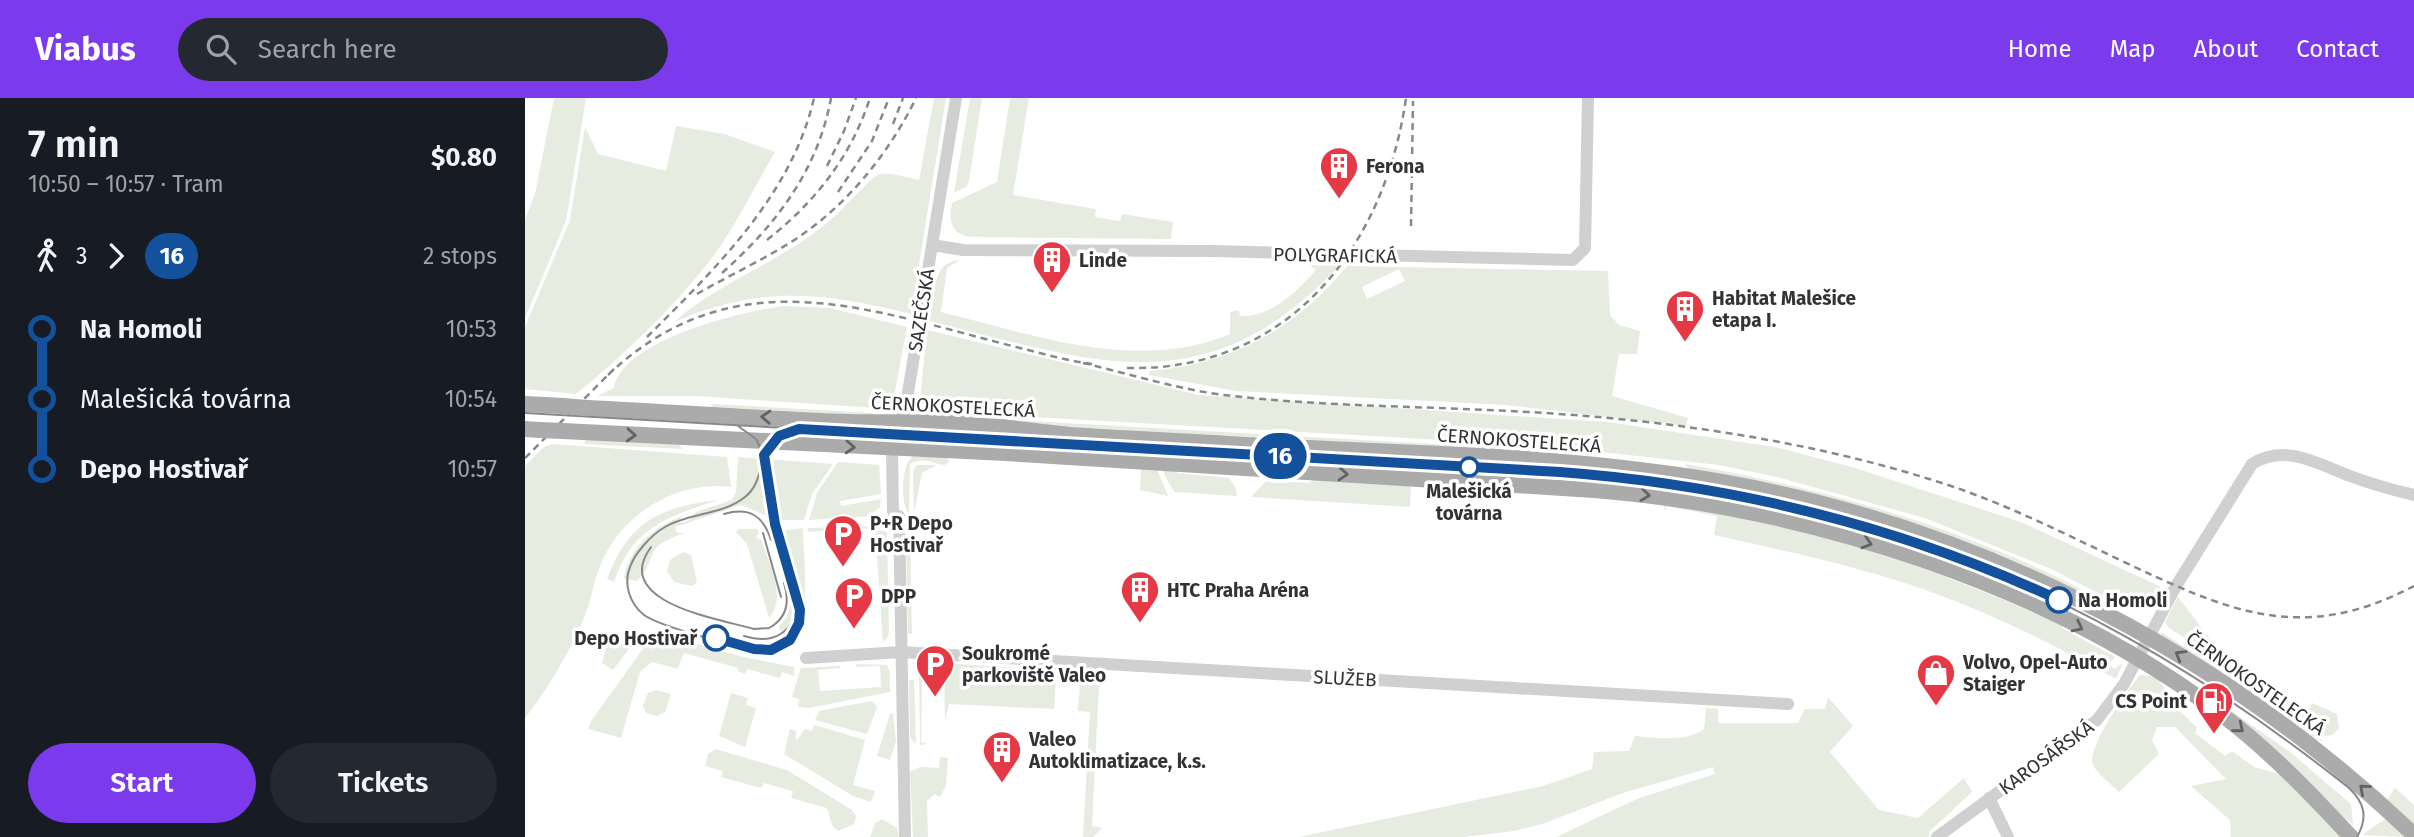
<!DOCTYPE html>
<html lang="en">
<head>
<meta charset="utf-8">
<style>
  body { margin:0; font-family:"Fira Sans",sans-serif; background:#242831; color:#f1f3f6; height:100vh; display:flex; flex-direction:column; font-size:26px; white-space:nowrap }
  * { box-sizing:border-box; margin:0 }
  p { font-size:23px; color:#9ea1a6 }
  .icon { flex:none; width:38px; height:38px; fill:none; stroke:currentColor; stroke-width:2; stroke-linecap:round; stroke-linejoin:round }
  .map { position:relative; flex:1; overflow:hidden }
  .drawer { display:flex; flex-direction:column; background:#171b24; width:525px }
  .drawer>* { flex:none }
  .badge { padding:0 14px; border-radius:23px; font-size:24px; line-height:46px }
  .map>.badge { position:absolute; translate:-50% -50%; box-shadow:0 0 0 4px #fff }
  .legs { display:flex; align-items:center; gap:10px; height:77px; padding:0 28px; font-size:23px }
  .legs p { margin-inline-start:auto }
  .head { display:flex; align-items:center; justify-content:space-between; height:119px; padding:0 28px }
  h1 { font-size:38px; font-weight:600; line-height:52px }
  .action { display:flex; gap:14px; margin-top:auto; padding:14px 28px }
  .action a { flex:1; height:80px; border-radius:42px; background:#7c3aed; color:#fff; font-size:28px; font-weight:600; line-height:80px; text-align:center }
  .action a+a { background:#242831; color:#f1f3f6 }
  ul { padding:0 28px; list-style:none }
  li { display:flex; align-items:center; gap:24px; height:70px; font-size:26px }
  li i { display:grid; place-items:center; width:10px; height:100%; margin:0 9px; background:currentColor }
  li i::after { content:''; width:18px; height:18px; margin:-9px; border:5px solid; border-radius:50%; background:#171b24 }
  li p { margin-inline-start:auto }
  li:first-child i { background:linear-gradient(#0000 50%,currentColor 0) }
  li:last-child i { background:linear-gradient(currentColor 50%,#0000 0) }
  header { display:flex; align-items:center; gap:42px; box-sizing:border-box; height:98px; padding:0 35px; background:#7c3aed; color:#fff }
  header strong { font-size:33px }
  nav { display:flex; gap:38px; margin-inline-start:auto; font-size:24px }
  .search { width:490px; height:63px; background:#242831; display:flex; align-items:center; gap:18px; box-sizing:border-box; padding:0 24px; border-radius:38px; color:#9ea1a6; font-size:26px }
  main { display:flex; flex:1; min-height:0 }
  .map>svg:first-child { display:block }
  .green { fill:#e6ecdf; fill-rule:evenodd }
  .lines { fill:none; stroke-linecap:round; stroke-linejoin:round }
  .minor { stroke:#d0d0d0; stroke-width:12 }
  .major { stroke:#ababab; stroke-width:16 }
  .tram { stroke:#888; stroke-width:2 }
  .rail { stroke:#888; stroke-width:2.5; stroke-dasharray:7 5; stroke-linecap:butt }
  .major-bridge { stroke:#ababab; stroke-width:16 }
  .oneway { stroke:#636363 }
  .line-1-casing { stroke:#fff; stroke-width:16 }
  .line-1 { stroke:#13519c; stroke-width:10 }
  .stop-1-dot { fill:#fff; stroke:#13519c; stroke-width:3.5 }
  .labels { text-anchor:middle; stroke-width:7; stroke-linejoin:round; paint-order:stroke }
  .poi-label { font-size:19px; font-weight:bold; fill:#333; stroke:#fff; text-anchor:start }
  .street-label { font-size:19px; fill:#333; stroke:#fff }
  .stop-label { font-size:19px; font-weight:bold; fill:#333; stroke:#fff }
</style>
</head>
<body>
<header>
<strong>Viabus</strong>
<div class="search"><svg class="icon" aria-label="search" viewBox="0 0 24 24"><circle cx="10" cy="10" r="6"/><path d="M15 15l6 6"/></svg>Search here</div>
<nav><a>Home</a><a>Map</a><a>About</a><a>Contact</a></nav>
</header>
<main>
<section class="drawer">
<div class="head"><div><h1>7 min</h1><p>10:50 – 10:57 · Tram</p></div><b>$0.80</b></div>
<div class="legs"><svg class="icon" aria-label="walk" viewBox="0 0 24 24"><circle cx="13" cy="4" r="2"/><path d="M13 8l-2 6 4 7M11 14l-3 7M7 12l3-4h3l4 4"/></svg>3<svg class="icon" aria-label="forward" viewBox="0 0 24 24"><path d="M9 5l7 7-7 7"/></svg><b class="badge" style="background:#13519c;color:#fff">16</b><p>2 stops</p></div>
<ul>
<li><i style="color:#13519c"></i><b>Na Homoli</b><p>10:53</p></li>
<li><i style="color:#13519c"></i><span>Malešická továrna</span><p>10:54</p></li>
<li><i style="color:#13519c"></i><b>Depo Hostivař</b><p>10:57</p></li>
</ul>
<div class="action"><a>Start</a><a>Tickets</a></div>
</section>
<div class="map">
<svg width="1889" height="739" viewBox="0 0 1889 739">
  <rect width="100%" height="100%" fill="#fff"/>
  <path class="green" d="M29 0H61L41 123 0 220V121L10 96Z
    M409 0H421L386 216C295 194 237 187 149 224 198 181 262 162 310 118 318 111 346 80 352 77 363 73 383 80 394 82Z
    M445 0H457L444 83 441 89 429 95Z
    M485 0H504L488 97 571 111 570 119 595 123 597 116 648 124 646 141 444 139C425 135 424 122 427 105L472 84Z
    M151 28 199 36 250 54C230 88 211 128 187 160 148 210 100 256 51 296L0 291V229L45 122 60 29 73 56 141 73Z
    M435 162 422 170 416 214C510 237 611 275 705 236V214L714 212 715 218C747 219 771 194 791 172L785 167 814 168C680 310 570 264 404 223 409 201 405 164 435 162Z
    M822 168 1083 173 1085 217 1094 227 1115 233 1112 256H1094L1087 298 1163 320 1161 328 981 307 711 293 624 277V273C706 266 771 231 822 168ZM874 171 880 183 842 201 837 189Z
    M259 208 305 210 382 229 368 304 353 310 169 298H72L89 290C97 242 217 213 259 208Z
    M402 232 674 297 1082 324 1250 349 1327 369 1496 424 1636 489 1619 510 1608 513 1526 471 1400 420 1252 379 1194 367 1022 348 405 313 398 309 395 302Z
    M188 306 348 315 350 318 186 311Z
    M469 321 1032 353V359L540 331Z
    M61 340 153 345 157 351 59 346Z
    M27 346 202 359 206 389C154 382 100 414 78 461 68 482 66 506 56 527 41 560 22 592 0 620V368L19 349Z
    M388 358H422L424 363 420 367C408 366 398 358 385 366L384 416C375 406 376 366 388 358Z
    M213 359 308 366 287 396 279 422H252L216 407 150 429 152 435H160C114 450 136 459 112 483L99 481C103 449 131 427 160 417L154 421 155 425 165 422 171 414 207 402 211 394Z
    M313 364 354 367 356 396 315 403 316 408 356 401 355 409 348 415 350 418 284 422 292 395Z
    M1160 366C1299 390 1434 428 1560 493L1558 497 1497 469 1163 371Z
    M392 367H412L397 375 389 415 388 373Z
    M616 368 632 371 643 398 615 392Z
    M636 370H648L652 375 704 380 710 388 712 398 649 394Z
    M789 381 886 388 885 409 726 399 742 382 784 385Z
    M193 402C143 419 108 428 89 484L82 481C104 423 135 409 193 402Z
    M1140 405C1178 413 1218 417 1256 427 1353 452 1447 486 1538 528L1537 530 1590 559 1584 566 1589 571 1598 565 1591 581C1532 548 1470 517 1406 494 1336 469 1262 453 1189 437L1192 418 1142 408 1139 413Z
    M352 428 353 432 362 434 364 536 358 545 350 430 282 434 283 430Z
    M278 430C278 461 288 525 265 546L253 529C281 506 256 462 247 434Z
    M213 431H232L234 436 231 438 233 442 236 441C243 465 263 498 244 520L222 446 211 434Z
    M381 443H385L387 536H383Z
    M158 454 166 457 172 484 167 488 149 484 142 473 145 462Z
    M1653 499 1689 546 1752 598 1785 610 1787 605 1812 616 1814 630 1807 637 1799 638 1717 576 1644 530 1640 524Z
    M130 534 218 559 269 569V578L257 574 255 580 222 571 220 576 212 573 213 570 159 555 153 571 127 564 115 574 96 640 63 631 66 623Z
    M1636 534 1727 591 1799 644 1785 639 1637 538Z
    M87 539 107 547 88 572 77 565 84 540Z
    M404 564 403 576H397V584L396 644 402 646 395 647 394 569 397 564Z
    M419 565 540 573V581H531L529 611 424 606 420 624Z
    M332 566 361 567 365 573V594L284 610 273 609 274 601 267 599 276 570 315 568 316 570 293 572 295 593 356 589 355 568 330 569Z
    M556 571H565L574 587 567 728 577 730 568 739H558L565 614 553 613Z
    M1615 577 1632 579 1656 614 1672 630 1670 635 1700 658 1707 653 1729 669 1758 677 1818 739H1706L1705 722 1666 688 1701 681 1650 629H1632L1627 642 1634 656 1594 694C1586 686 1573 677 1568 667 1561 651 1604 590 1615 577Z
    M1656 578 1765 654 1826 706 1828 727 1653 579Z
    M384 582H389L391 646 385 639Z
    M131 592 146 596 140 614 132 618 121 615 118 608 123 595Z
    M206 595 223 600 221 607 231 610 220 649 194 638Z
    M1303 599 1328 628 1305 654 1354 712 1393 720 1439 680 1447 694 1404 734V739H1031L1114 700 1190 676 1188 669 1098 695 1017 726 989 733 938 739H774L1018 688 1067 671 1069 654 1104 653 1110 638C1129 640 1163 644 1179 631L1181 610 1193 611V625H1273L1280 611H1300Z
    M347 603 352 609 342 636 290 622 294 613Z
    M368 615 371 643 365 662 352 658 365 616Z
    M289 627 340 642 328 687 350 693 346 704 328 698 259 656 265 631 271 633V643L280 631 287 633Z
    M191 651 262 672 327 712 331 718 329 726 313 733 307 727 302 710 266 700 268 693 239 685 236 690 196 679 198 673 180 668 183 656Z
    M415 659 423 660 421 688 415 699 410 696 402 703 403 739H388L385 674 395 669 414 670Z
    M1870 690 1889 707V728L1862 702Z
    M357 721 372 730 374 739H345L350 725Z
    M1860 721 1883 739 1837 737Z"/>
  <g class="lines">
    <path class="minor" d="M407 147 438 152 688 153 1048 162 1060 150 1063 0
      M399 332 469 335
      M1052 391 1055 366
      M374 418 380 739
      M373 423 368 413 367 351 381 307 431 0
      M281 560 376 554 1263 606
      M1464 700 1483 739
      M1412 739 1572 622 1599 586 1651 488 1727 366C1761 345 1793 366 1825 378 1846 386 1868 392 1889 397"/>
    <path class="major" d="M0 306 38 308
      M62 310C149 314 236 321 323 324 365 325 407 323 449 326 481 329 513 334 545 337 603 341 661 343 719 347 863 355 1010 356 1153 377 1429 416 1688 545 1889 737
      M0 331 15 332
      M38 333 481 355 1069 392C1281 409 1525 486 1696 616 1744 652 1785 695 1826 739"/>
    <path class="tram" d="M0 315 1054 376C1354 400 1589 503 1824 690 1840 705 1843 720 1832 739
      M213 328 231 341 239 357 250 426 275 512C276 535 261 551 237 552 215 550 136 529 119 517 105 506 98 486 105 469 110 455 126 437 140 429 163 415 198 417 220 399 244 380 228 345 267 332
      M199 416C224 409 238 417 246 442
      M238 435 256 499
      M126 449C85 505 195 521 229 531L244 530C262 520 265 504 259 485
      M219 538C239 544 255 542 268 524"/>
    <path class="rail" d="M368 26 378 0
      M302 68 319 33 331 0
      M313 94 347 43 364 0
      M886 128 888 3
      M242 142C290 104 326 59 345 0
      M197 175C251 127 293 72 306 0
      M172 196C203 178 236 163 266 144 319 111 364 56 391 0
      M122 239C190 171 267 97 289 0
      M558 265C605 276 652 291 699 297 800 309 902 308 1003 314 1133 321 1280 342 1404 381 1471 401 1532 432 1595 462 1701 512 1775 548 1889 488
      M602 270C763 274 860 149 881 0
      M83 277C211 156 347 213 495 250 519 256 543 263 567 266
      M0 360 89 271"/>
    <path class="major-bridge" d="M38 308 62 310
      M15 332 38 333"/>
  </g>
  <defs><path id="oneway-chevron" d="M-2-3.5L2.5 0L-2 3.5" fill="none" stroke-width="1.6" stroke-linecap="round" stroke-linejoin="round" transform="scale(1.75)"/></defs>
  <g class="oneway">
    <use href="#oneway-chevron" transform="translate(241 319) rotate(-177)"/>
    <use href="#oneway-chevron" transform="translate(106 337) rotate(3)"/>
    <use href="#oneway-chevron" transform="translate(325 349) rotate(3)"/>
    <use href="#oneway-chevron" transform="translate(818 376) rotate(4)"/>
    <use href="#oneway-chevron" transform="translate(1120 397) rotate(7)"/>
    <use href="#oneway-chevron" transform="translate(1342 445) rotate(17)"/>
    <use href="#oneway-chevron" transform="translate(1553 529) rotate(27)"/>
    <use href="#oneway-chevron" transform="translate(1655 557) rotate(-149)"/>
    <use href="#oneway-chevron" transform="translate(1714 630) rotate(39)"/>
    <use href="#oneway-chevron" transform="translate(1839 691) rotate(-139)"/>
  </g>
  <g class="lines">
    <g class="line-1-casing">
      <path id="line-1" d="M191 540 229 551 246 552 265 542 274 525 275 512 250 426 239 357 254 338 274 331 1035 374C1209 387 1375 428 1534 502"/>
    </g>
    <use href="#line-1" class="line-1"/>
  </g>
  <defs>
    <g id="building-pin" transform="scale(2.0125)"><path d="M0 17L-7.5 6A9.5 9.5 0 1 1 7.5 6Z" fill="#e63946" stroke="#fff"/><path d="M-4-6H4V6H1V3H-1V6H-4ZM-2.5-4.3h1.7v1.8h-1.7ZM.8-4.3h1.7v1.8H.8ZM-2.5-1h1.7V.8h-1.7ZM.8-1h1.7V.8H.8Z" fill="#fff"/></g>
    <g id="parking-pin" transform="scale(2.0125)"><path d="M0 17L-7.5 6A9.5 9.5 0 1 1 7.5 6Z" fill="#e63946" stroke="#fff"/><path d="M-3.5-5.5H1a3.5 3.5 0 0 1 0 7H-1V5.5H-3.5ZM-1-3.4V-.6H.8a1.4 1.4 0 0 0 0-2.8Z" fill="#fff"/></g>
    <g id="shop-pin" transform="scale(2.0125)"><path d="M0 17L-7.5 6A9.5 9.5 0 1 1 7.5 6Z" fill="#e63946" stroke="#fff"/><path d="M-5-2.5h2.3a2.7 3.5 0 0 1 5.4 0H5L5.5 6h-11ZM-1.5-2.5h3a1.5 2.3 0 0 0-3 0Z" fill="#fff"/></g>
    <g id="fuel-pin" transform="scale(2.0125)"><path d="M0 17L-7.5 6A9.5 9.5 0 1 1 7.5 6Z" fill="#e63946" stroke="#fff"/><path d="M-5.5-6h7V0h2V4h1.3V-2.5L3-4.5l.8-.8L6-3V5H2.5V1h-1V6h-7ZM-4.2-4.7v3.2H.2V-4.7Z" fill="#fff"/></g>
  </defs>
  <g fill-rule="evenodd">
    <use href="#building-pin" x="814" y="68"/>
    <use href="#building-pin" x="527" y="162"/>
    <use href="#building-pin" x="1160" y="211"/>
    <use href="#parking-pin" x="318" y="436"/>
    <use href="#building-pin" x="615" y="492"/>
    <use href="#parking-pin" x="329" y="498"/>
    <use href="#parking-pin" x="410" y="566"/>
    <use href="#shop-pin" x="1411" y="575"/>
    <use href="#fuel-pin" x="1689" y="603"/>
    <use href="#building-pin" x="477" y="652"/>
  </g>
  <g class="stop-1-dot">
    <circle cx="944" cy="369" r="9"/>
    <circle cx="1534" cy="502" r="12"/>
    <circle cx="191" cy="540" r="12"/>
  </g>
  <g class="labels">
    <g class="poi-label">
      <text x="841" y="75">Ferona</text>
      <text x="554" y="169">Linde</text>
      <text x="1187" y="207">Habitat Malešice<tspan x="1187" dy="22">etapa I.</tspan></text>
      <text x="345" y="432">P+R Depo<tspan x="345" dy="22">Hostivař</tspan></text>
      <text x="642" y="499">HTC Praha Aréna</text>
      <text x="356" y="505">DPP</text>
      <text x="437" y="562">Soukromé<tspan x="437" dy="22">parkoviště Valeo</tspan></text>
      <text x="1438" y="571">Volvo, Opel-Auto<tspan x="1438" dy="22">Staiger</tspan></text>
      <text x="1662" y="610" text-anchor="end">CS Point</text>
      <text x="504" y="648">Valeo<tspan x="504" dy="22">Autoklimatizace, k.s.</tspan></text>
    </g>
    <g class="street-label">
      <text transform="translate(810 157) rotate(1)" y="7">POLYGRAFICKÁ</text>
      <text transform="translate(396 212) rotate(-81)" y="7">SAZEČSKÁ</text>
      <text transform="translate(428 308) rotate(3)" y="7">ČERNOKOSTELECKÁ</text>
      <text transform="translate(994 342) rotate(4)" y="7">ČERNOKOSTELECKÁ</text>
      <text transform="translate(820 580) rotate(3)" y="7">SLUŽEB</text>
      <text transform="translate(1731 585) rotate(35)" y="7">ČERNOKOSTELECKÁ</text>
      <text transform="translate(1521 659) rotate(-36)" y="7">KAROSÁŘSKÁ</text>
    </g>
    <g class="stop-label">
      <text x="944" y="400">Malešická<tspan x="944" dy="22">továrna</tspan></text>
      <text x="1553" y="509" text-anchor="start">Na Homoli</text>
      <text x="172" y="547" text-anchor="end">Depo Hostivař</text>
    </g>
  </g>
</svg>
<b class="badge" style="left:755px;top:358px;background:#13519c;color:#fff">16</b>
</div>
</main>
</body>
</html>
